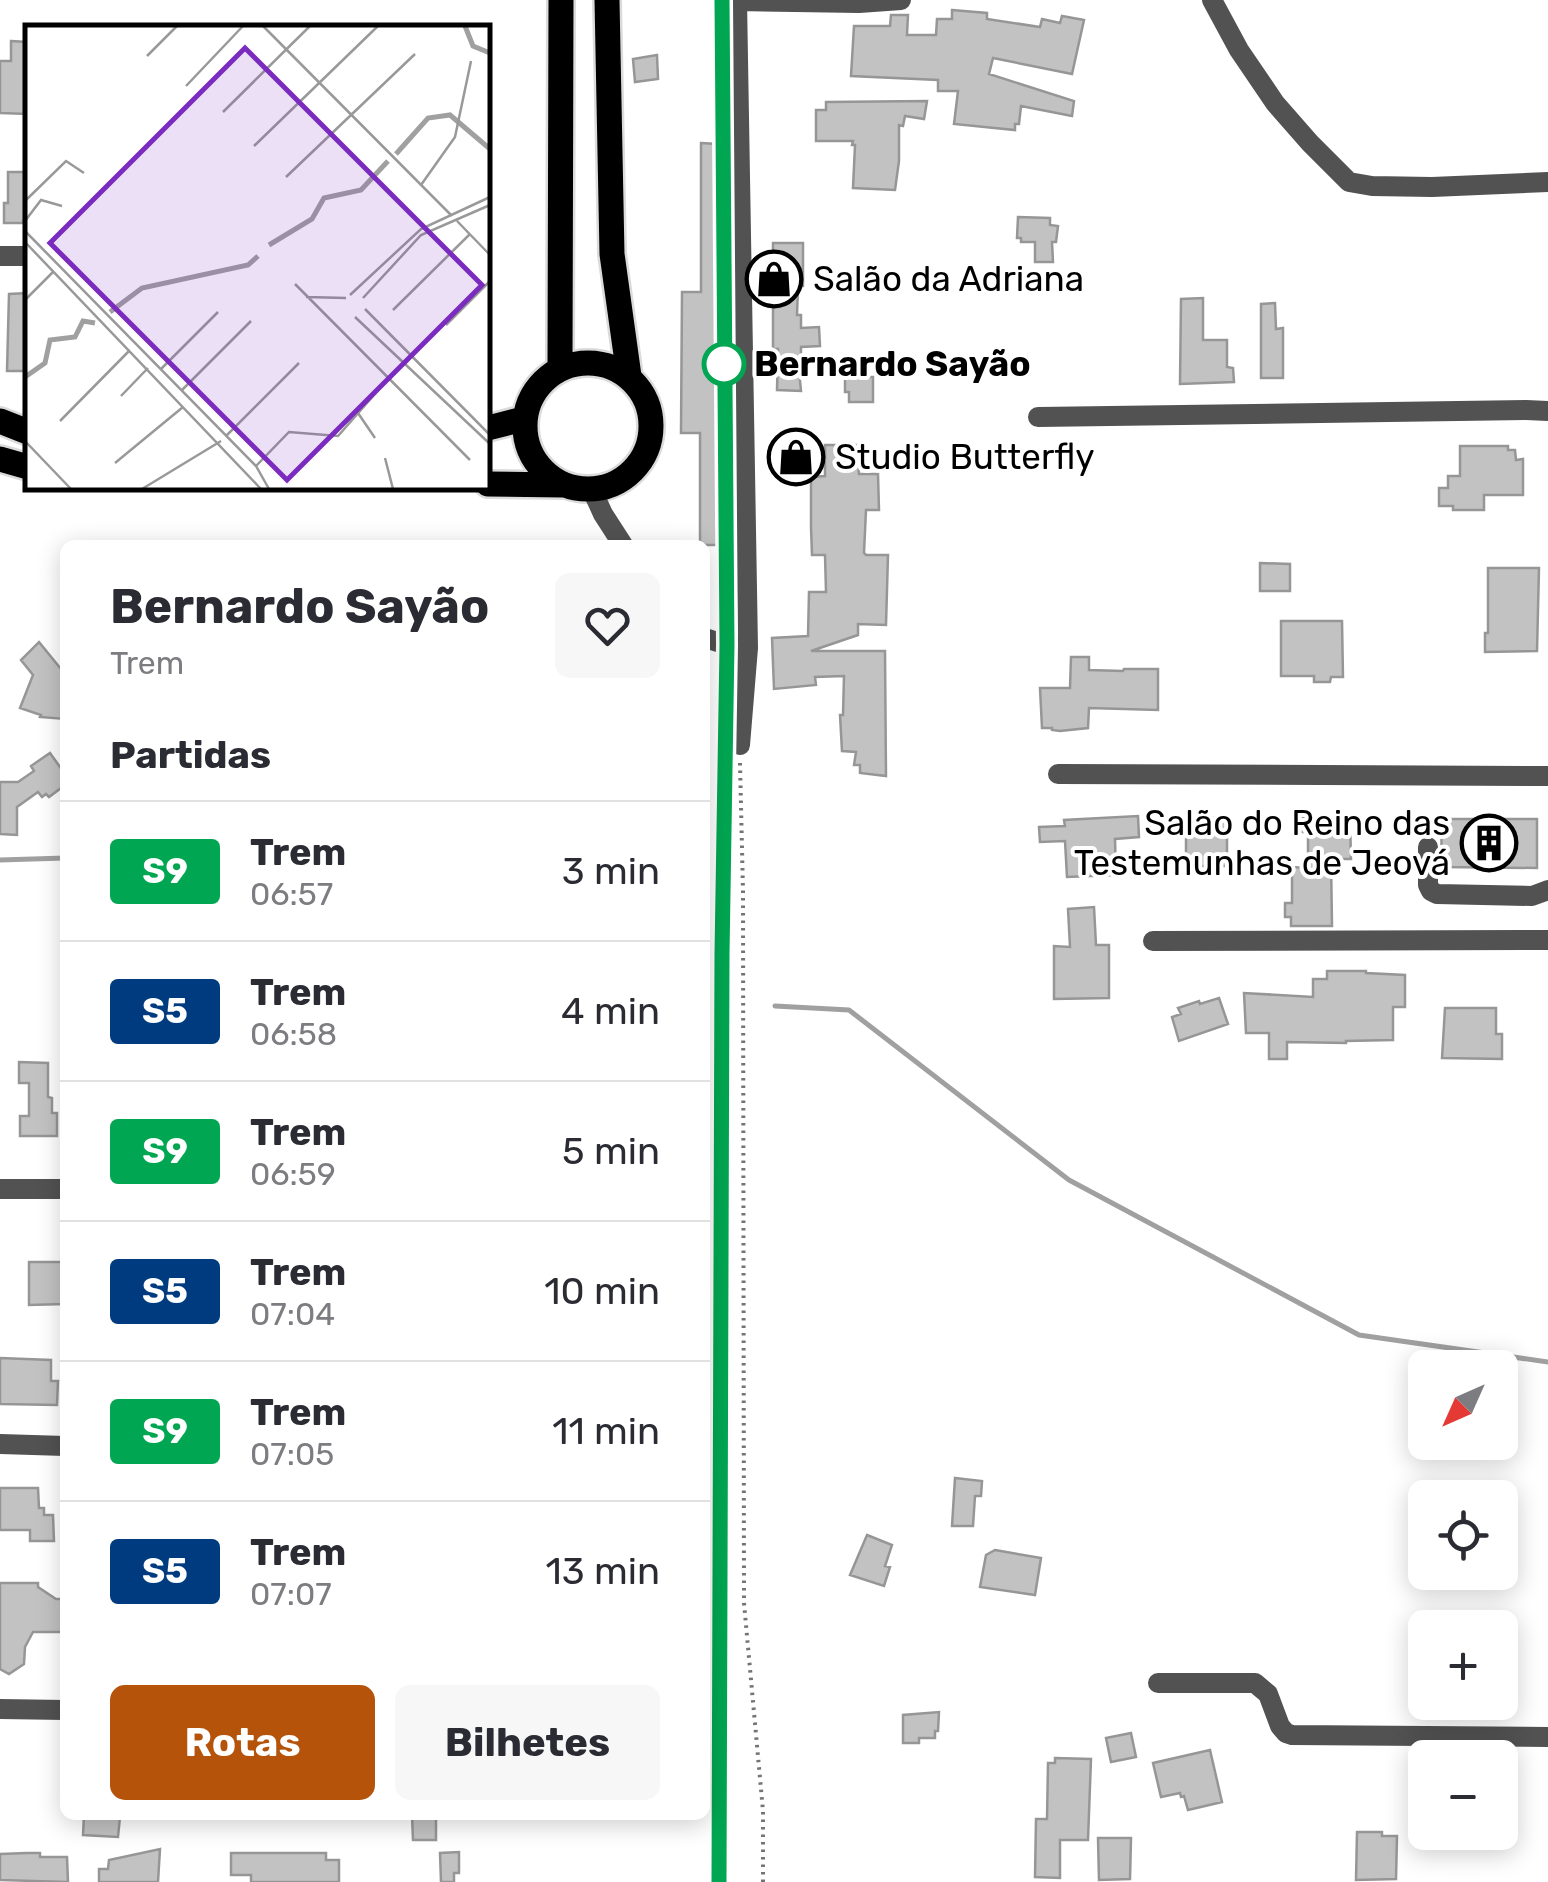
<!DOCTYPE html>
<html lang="pt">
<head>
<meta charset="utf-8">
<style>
  body { margin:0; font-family:Rubik,sans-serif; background:#f7f7f7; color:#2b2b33; height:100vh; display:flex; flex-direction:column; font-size:38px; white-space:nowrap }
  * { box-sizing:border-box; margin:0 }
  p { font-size:32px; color:#7c7c81 }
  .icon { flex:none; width:55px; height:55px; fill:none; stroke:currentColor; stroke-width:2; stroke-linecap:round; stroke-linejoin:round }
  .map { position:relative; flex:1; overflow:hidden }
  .sheet { position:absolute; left:60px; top:540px; width:650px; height:1280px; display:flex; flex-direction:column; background:#fff; border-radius:15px; box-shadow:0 5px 25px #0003 }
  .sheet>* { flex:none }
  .badge { padding:0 20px; border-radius:8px; font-size:35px; line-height:65px }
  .needle { width:65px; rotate:225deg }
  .tools { position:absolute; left:1408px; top:1350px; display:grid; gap:20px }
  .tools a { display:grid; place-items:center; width:110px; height:110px; border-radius:15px; background:#fff; box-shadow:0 5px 25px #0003; font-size:50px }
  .map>.badge { position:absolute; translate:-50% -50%; box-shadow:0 0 0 5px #fff }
  h2 { padding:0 50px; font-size:38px; line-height:90px }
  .round { display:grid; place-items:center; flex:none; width:105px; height:105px; border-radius:15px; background:#f7f7f7 }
  .summary { display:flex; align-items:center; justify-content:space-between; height:170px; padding:0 50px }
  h1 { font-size:48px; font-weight:700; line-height:75px }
  .primary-button { display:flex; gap:20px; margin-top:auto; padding:20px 50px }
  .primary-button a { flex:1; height:115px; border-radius:15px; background:#b45309; color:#fff; font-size:40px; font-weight:700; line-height:115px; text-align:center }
  .primary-button a+a { background:#f7f7f7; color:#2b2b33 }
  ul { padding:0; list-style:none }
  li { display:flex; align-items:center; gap:30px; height:140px; padding:0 50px; border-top:2px solid #e1e1e2 }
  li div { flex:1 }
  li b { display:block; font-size:38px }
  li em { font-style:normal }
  li .badge { min-width:110px; font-weight:700; text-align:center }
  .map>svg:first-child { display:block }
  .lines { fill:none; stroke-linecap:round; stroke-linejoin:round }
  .stream { stroke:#a0a0a0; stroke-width:5 }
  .building { fill:#c2c2c2; stroke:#969696; stroke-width:2.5 }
  .major-casing { stroke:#dbdbdb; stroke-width:30 }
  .path { stroke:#747474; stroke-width:4; stroke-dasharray:2.5 5; stroke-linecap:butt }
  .minor { stroke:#525252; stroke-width:20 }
  .major { stroke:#000; stroke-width:25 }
  .rail-casing { stroke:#000; stroke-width:9 }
  .rail { stroke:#fff; stroke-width:5; stroke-dasharray:15; stroke-linecap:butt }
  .line-casing { stroke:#fff; stroke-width:22 }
  .line { stroke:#00a651; stroke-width:15 }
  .stop-dot { fill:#fff; stroke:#00a651; stroke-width:5 }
  .labels { text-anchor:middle; stroke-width:8; stroke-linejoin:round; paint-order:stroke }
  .poi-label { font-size:35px; fill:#000; stroke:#fff; text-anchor:start }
  .stop-label { font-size:35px; font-weight:bold; fill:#000; stroke:#fff; text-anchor:start }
  .inset-river { fill:none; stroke:#a0a0a0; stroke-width:5 }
  .inset-road { fill:none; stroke:#999; stroke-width:2.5 }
  .view { fill:#7b2cbf; fill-opacity:0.15; stroke:#7b2cbf; stroke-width:5 }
  .inset-edge { fill:none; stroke:#000; stroke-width:5 }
</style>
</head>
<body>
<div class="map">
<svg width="1548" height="1882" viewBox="0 0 1548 1882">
  <rect width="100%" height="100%" fill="#fff"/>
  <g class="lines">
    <path class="stream" d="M0 860 65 858
      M775 1006 849 1010 1069 1180 1359 1335 1548 1362"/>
  </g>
  <path class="building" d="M952 10 987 13V19L1040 27 1042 19 1060 23 1062 16 1084 20 1072 74 993 58 989 74 1074 101 1072 116 1021 106 1019 124H1015V130L954 124 958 91H938V80L851 76 854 26H890L891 15H908L907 35H936L937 19H952Z
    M11 41 27 42 28 114 0 113V61H11Z
    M657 55 658 79 635 82 633 59Z
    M927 101 924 119 905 116 903 126 899 125V161L895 190 853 188 855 145H852L853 141H816V110H826V102Z
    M701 143 717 144V545H700V433H681L682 292H701Z
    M8 172H28V221H23V223H4V203H8Z
    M1018 217 1050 218V225L1058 226 1056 242H1052L1053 262H1035V242H1021V238H1017Z
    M773 243H803V286L798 287 797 315H801V328L819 327 820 346 801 347V370H799L801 391 777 390 778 349H773Z
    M28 293V371H7L9 294Z
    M1203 298V340H1227V367L1233 368 1234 382 1180 384 1181 299Z
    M1275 303 1276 329 1283 328V378H1261V304Z
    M845 377H873V402H849V392H845Z
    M825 445H857L859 474H878L879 510H866L864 553 866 555H888L886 625 858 624V635L811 651H885L886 776 860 773V765H854L856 752 842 751 840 715H843L844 676 815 677 816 685 774 689 772 638 808 636 809 592H826L825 555H812L811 527V477L825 476Z
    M1460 446H1508V450H1515L1516 460 1523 459V495H1484V510H1453V506H1439V488H1448V476H1460Z
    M1260 563 1290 564V591H1260Z
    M1488 568H1539L1537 651 1485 652V633H1488Z
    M1281 621H1342L1343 677H1331L1330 682H1314V676H1281Z
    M39 642 65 674V719L40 717 41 715 20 708 33 675 21 660Z
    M1071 657H1089V670L1123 671 1124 669H1158V710L1089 708 1088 728 1060 731 1052 730V728H1042L1040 688H1070Z
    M50 753 65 774V785L49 797 46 794 42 797 38 792 17 807V835L0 834V782H18L34 771 31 766Z
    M1138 816 1139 837 1115 839 1116 875 1067 877 1065 841 1040 842 1039 827 1065 826 1064 820Z
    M1296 817 1350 819 1351 859H1331L1332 926H1291V917H1285V903H1292V867L1308 868V832H1296Z
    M1186 818H1227V866H1186Z
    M1441 819H1537V868L1442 867Z
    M1094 907 1096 945H1109V998L1054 999V946L1070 947 1068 909Z
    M1327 971H1366V973L1405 975V1007H1393V1040L1346 1041V1043L1287 1042V1059H1269V1033H1246L1244 993 1313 997V979H1327Z
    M1219 998 1228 1024 1179 1041 1172 1017 1181 1014 1178 1008 1199 1001 1200 1004Z
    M1445 1008H1496V1034H1502V1059L1442 1058Z
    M19 1062 48 1063V1097L52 1098V1113H57V1136H20V1116H29V1083H19Z
    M29 1262H65V1304L29 1305Z
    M0 1358 51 1360V1381H58L57 1405 0 1404Z
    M955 1478 982 1481 981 1496H975L973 1526H952Z
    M0 1488H38L39 1508H44V1515H53L54 1541H30V1530H0Z
    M867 1535 892 1545 885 1566 890 1567 884 1586 850 1575Z
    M995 1550 1041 1558 1035 1595 980 1587 986 1555Z
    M0 1583H38V1587L56 1599H65V1632H33L25 1647 24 1664 9 1674 0 1669Z
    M939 1712 938 1731H935V1738H919V1743H903V1715Z
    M1131 1733 1136 1757 1111 1762 1106 1738Z
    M1210 1750 1222 1802 1188 1810 1184 1796 1181 1797 1180 1793 1161 1797 1153 1763Z
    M1055 1758 1091 1759 1088 1840H1060V1878L1035 1877 1036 1819H1047L1048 1763H1055Z
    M84 1815H118L120 1817 118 1837 83 1835Z
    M412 1815H436V1840H413Z
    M1357 1832H1382V1836H1397L1396 1879 1356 1880Z
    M1098 1838H1131L1130 1879 1099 1880Z
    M160 1849 158 1882H99V1869H108L109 1860Z
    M459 1852V1873H454V1882H441L440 1853Z
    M27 1853H40V1857H67L68 1882 0 1880V1854Z
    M231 1853H326V1860H339V1882H251V1875H231Z"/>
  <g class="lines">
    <g class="major-casing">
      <path id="major" d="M607 0 612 254 629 376
        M525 426a63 63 0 1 1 126 0a63 63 0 1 1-126 0Z
        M560 367 561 0
        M0 421 28 432
        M488 428 523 419
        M0 459 28 467
        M488 484 562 485"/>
    </g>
    <path class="path" d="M740 763 743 891 744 1603 763 1811V1882"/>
    <path class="minor" d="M737 0 748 648 740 745
      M1212 0 1239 50 1275 103 1310 143 1349 182 1372 186 1432 187 1548 182
      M737 1 859 3 901 0
      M0 256H28
      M1038 417 1526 410 1548 411
      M592 490 603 514 623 545
      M705 638 727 645 748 648
      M1058 774 1548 776
      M1428 847V885L1431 891 1437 894 1532 896 1548 890
      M1153 941 1548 940
      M0 1189H65
      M0 1444 65 1446
      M1158 1683H1255L1268 1694 1280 1726 1286 1733 1292 1735 1548 1737
      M0 1709 65 1710"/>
    <use href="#major" class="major"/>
    <g class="rail-casing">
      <path id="rail" d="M719 1882 722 954 727 645 722 0"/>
    </g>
    <use href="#rail" class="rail"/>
  </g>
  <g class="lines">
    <g class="line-casing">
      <path id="line" d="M719 1882 722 954 727 645 722 0"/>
    </g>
    <use href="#line" class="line"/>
  </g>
  <defs>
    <g id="shop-ring" transform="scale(2.875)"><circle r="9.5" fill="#fff" stroke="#000" stroke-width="1.5"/><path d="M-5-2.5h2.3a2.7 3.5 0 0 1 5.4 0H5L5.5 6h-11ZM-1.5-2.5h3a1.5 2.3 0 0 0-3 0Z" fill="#000"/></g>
    <g id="building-ring" transform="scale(2.875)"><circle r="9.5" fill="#fff" stroke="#000" stroke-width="1.5"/><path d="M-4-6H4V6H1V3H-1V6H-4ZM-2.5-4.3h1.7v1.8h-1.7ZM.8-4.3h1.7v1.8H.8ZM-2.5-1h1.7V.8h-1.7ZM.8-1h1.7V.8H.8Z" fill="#000"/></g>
  </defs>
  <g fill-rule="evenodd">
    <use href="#shop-ring" x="774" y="279"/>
    <use href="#shop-ring" x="796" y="457"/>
    <use href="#building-ring" x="1489" y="843"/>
  </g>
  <circle class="stop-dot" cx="724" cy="364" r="20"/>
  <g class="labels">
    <g class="poi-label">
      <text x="813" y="291">Salão da Adriana</text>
      <text x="835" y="469">Studio Butterfly</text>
      <text x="1450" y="835" text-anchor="end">Salão do Reino das<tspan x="1450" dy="40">Testemunhas de Jeová</tspan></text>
    </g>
    <g class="stop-label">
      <text x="754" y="376">Bernardo Sayão</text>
    </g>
  </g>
  <g transform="translate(25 25)">
    <rect width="465" height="465" fill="#fff"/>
    <path class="inset-river" d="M440 1 448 21 465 28M371 129 403 93 425 90 465 124M244 220 287 194 299 173 336 165 363 136M85 287 117 263 223 240 233 231M0 352 20 338 25 315 50 312 58 296 70 298"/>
    <path class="inset-road" d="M238 1 427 191M122 31 152 1M161 61 218 1M198 87 285 1M229 121 353 1M261 152 390 29M396 160 430 112 446 36M0 176 41 136 59 148M0 196 16 175 37 181M432 196 465 230M0 206 231 441 244 464M0 217 236 464M270 259 445 435M325 270 396 204 465 172M281 272 321 273M338 273 396 210 465 180M0 275 29 246M340 284 465 410M368 285 445 209M330 292 465 419M421 300 465 256M136 344 193 287M157 365 226 296M96 371 123 343M333 388 350 413M35 396 105 325M201 411 274 338M0 416 46 464M360 433 368 464M90 438 158 382M231 441 264 407 313 411 364 353M117 464 196 416"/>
    <path class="view" d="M220 23 457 260 262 455 25 218Z"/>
    <rect width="465" height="465" class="inset-edge"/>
  </g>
</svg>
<div class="tools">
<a><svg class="needle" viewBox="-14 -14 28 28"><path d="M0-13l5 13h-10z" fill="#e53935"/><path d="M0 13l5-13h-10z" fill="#7c7c81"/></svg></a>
<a><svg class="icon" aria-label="locate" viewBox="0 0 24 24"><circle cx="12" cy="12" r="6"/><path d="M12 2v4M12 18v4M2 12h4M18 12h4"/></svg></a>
<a>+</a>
<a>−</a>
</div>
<section class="sheet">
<div class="summary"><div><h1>Bernardo Sayão</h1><p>Trem</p></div><a class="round"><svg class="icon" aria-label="heart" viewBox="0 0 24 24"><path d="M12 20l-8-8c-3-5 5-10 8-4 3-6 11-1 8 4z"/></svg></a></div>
<h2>Partidas</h2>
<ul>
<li><span class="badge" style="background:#00a651;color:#fff">S9</span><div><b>Trem</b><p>06:57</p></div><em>3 min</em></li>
<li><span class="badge" style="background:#003b80;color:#fff">S5</span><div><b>Trem</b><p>06:58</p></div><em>4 min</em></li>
<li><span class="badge" style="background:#00a651;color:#fff">S9</span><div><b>Trem</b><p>06:59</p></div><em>5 min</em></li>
<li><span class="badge" style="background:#003b80;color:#fff">S5</span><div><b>Trem</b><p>07:04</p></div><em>10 min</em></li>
<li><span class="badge" style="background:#00a651;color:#fff">S9</span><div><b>Trem</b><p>07:05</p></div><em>11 min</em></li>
<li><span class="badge" style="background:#003b80;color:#fff">S5</span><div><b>Trem</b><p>07:07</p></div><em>13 min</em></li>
</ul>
<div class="primary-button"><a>Rotas</a><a>Bilhetes</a></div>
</section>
</div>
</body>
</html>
